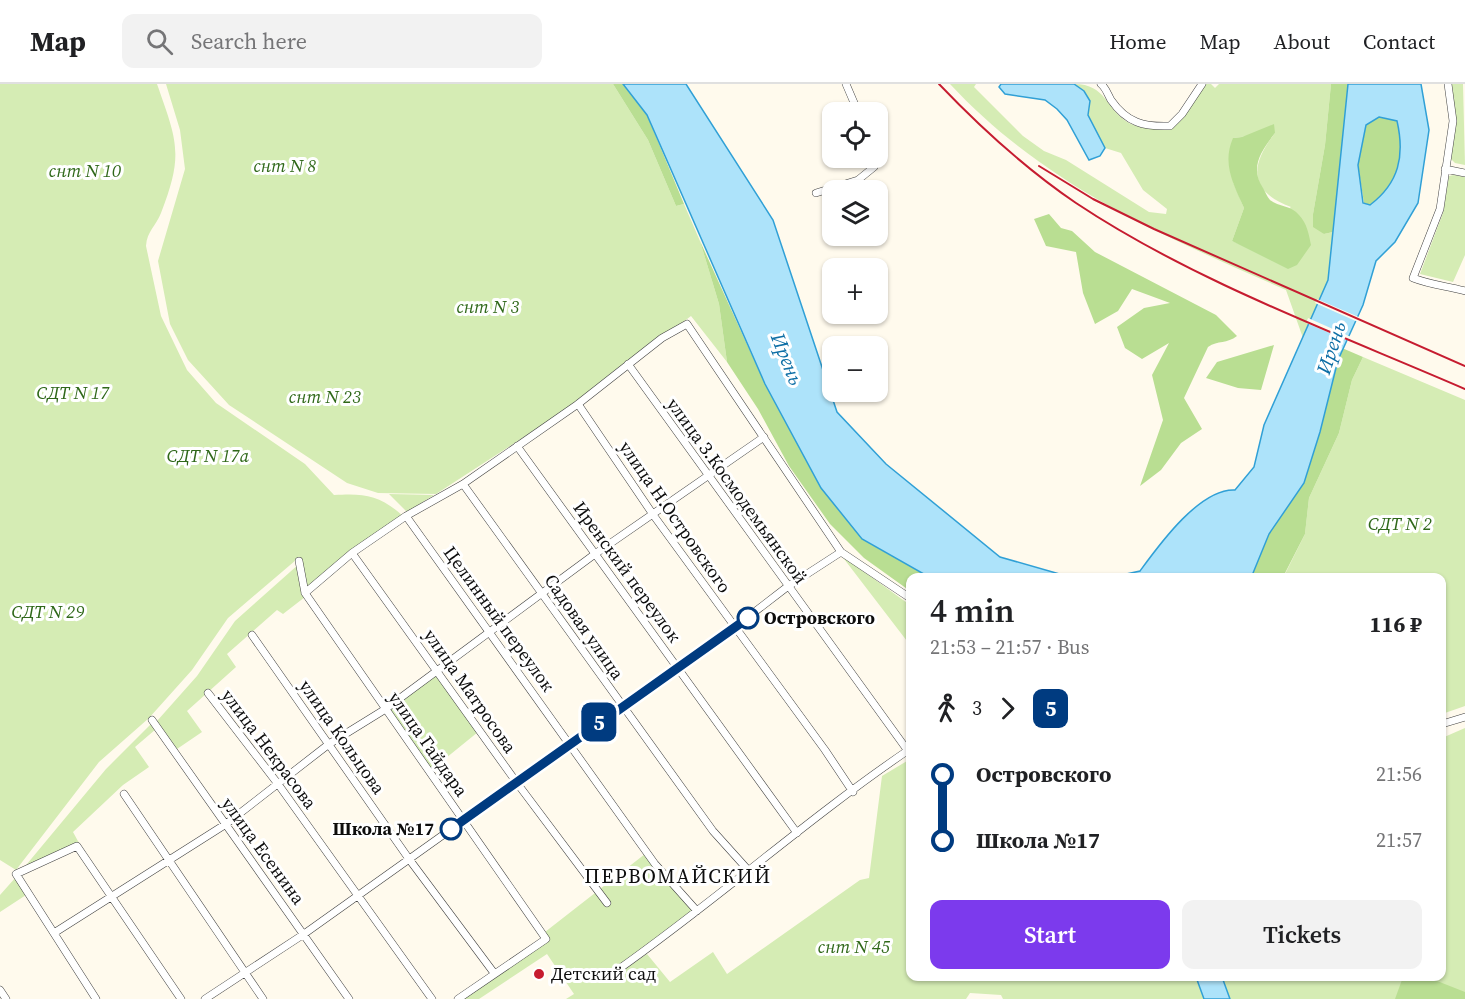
<!DOCTYPE html>
<html lang="en">
<head>
<meta charset="utf-8">
<style>
  body { margin:0; font-family:"Source Serif 4",serif; background:#f2f2f2; color:#202124; height:100vh; display:flex; flex-direction:column; font-size:22px; white-space:nowrap }
  * { box-sizing:border-box; margin:0 }
  p { font-size:20px; color:#757577 }
  .icon { flex:none; width:33px; height:33px; fill:none; stroke:currentColor; stroke-width:2; stroke-linecap:round; stroke-linejoin:round }
  .map { position:relative; flex:1; overflow:hidden }
  .sheet { position:absolute; left:906px; top:489px; width:540px; height:408px; display:flex; flex-direction:column; background:#fff; border-radius:12px; box-shadow:0 2px 4px #0004 }
  .sheet>* { flex:none }
  .badge { padding:0 12px; border-radius:9px; font-size:21px; line-height:39px }
  .fabs { position:absolute; left:822px; top:18px; display:grid; gap:12px }
  .fabs a { display:grid; place-items:center; width:66px; height:66px; border-radius:12px; background:#fff; box-shadow:0 2px 4px #0004; font-size:30px }
  .map>.badge { position:absolute; translate:-50% -50%; box-shadow:0 0 0 3px #fff }
  .legs { display:flex; align-items:center; gap:9px; height:66px; padding:0 24px; font-size:20px }
  .legs p { margin-inline-start:auto }
  .overview { display:flex; align-items:center; justify-content:space-between; height:102px; padding:0 24px }
  h1 { font-size:33px; font-weight:600; line-height:45px }
  .action { display:flex; gap:12px; margin-top:auto; padding:12px 24px }
  .action a { flex:1; height:69px; border-radius:12px; background:#7c3aed; color:#fff; font-size:24px; font-weight:600; line-height:69px; text-align:center }
  .action a+a { background:#f2f2f2; color:#202124 }
  ul { padding:0 24px; list-style:none }
  li { display:flex; align-items:center; gap:21px; height:66px; font-size:22px }
  li i { display:grid; place-items:center; width:9px; height:100%; margin:0 8px; background:currentColor }
  li i::after { content:''; width:15px; height:15px; margin:-8px; border:4px solid; border-radius:50%; background:#fff }
  li p { margin-inline-start:auto }
  li:first-child i { background:linear-gradient(#0000 50%,currentColor 0) }
  li:last-child i { background:linear-gradient(currentColor 50%,#0000 0) }
  header { display:flex; align-items:center; gap:36px; box-sizing:border-box; height:84px; padding:0 30px; background:#fff; border-bottom:2px solid #e0e0e0 }
  header strong { font-size:28px }
  nav { display:flex; gap:33px; margin-inline-start:auto; font-size:21px }
  .search { width:420px; height:54px; background:#f2f2f2; display:flex; align-items:center; gap:15px; box-sizing:border-box; padding:0 21px; border-radius:12px; color:#757577; font-size:22px }
  .map>svg:first-child { display:block }
  .green { fill:#d5ecb4; fill-rule:evenodd }
  .forest { fill:#b9de92 }
  .water { fill:#ade3fa; stroke:#30a0d6; stroke-width:1.5; fill-rule:evenodd }
  .pier { fill:#fffaed }
  .lines { fill:none; stroke-linecap:round; stroke-linejoin:round }
  .minor-casing { stroke:#404040; stroke-width:8 }
  .minor { stroke:#fff; stroke-width:7 }
  .rail { stroke:#c61c30; stroke-width:2 }
  .line-1-casing { stroke:#fff; stroke-width:14 }
  .line-1 { stroke:#003b80; stroke-width:9 }
  .stop-1-dot { fill:#fff; stroke:#003b80; stroke-width:3 }
  .poi-dot { fill:#c61c30; stroke:#fff; stroke-width:2 }
  .labels { text-anchor:middle; stroke-width:6; stroke-linejoin:round; paint-order:stroke }
  .park-label { font-size:18px; font-style:italic; fill:#2f6819; stroke:#fff }
  .street-label { font-size:18px; fill:#0d0d0d; stroke:#fff }
  .stop-label { font-size:18px; font-weight:bold; fill:#0d0d0d; stroke:#fff; text-anchor:start }
  .poi-label { font-size:18px; fill:#0d0d0d; stroke:#fff; text-anchor:start }
  .water-label { font-size:20px; font-style:italic; fill:#0e6fa6; stroke:#fff }
  .neighbourhood-label { font-size:20px; letter-spacing:1.5px; fill:#0d0d0d; stroke:#fff }
</style>
</head>
<body>
<header>
<strong>Map</strong>
<div class="search"><svg class="icon" aria-label="search" viewBox="0 0 24 24"><circle cx="10" cy="10" r="6"/><path d="M15 15l6 6"/></svg>Search here</div>
<nav><a>Home</a><a>Map</a><a>About</a><a>Contact</a></nav>
</header>
<div class="map">
<svg width="1465" height="915" viewBox="0 0 1465 915">
  <rect width="100%" height="100%" fill="#fffaed"/>
  <path class="green" d="M0 0H157C177 57 184 70 161 129 156 142 147 147 146 162L161 232 187 286 216 319 305 380 334 411C364 409 380 411 403 432L350 467 307 503 296 476 228 534 192 586 149 634 99 678 16 786 0 776Z
    M166 0H613L648 56 676 122 684 120 700 157 719 220 727 278 691 232 576 319 436 410 378 409 347 399 229 321 188 276 170 240 158 177 185 85 180 46Z
    M950 0H976L974 3 1023 52 1044 67 1066 76 1149 128 1166 130 1167 125 1143 106 1121 69 1105 64C1100 55 1094 47 1090 38 1084 19 1095 14 1074 0 1107 0 1105 25 1129 39 1142 46 1157 45 1171 44L1202 0H1211L1215 4 1219 0H1331L1325 61 1313 130 1324 150 1333 148 1328 196 1303 254 1286 206C1161 151 1045 102 950 0ZM1275 49C1250 81 1248 107 1291 123L1242 161 1232 157 1244 124 1233 98V54Z
    M1452 0H1463L1465 81 1455 79 1451 75 1456 38Z
    M1454 91 1465 93V171L1453 198 1420 190 1443 129 1449 92Z
    M1363 273 1465 316V622L1442 630V494H1283L1305 450 1309 414 1339 349 1352 296Z
    M389 410 434 411 407 428Z
    M841 471 910 521V561Z
    M299 480 305 513 283 530 277 526 227 570 236 583 187 627 202 648 177 665 157 637 197 592 235 537Z
    M437 588 478 648 430 687 387 626Z
    M152 639 156 645 135 663 149 683 123 701 73 748 79 759 22 786 106 685Z
    M1465 644V915H1230L1222 893 1442 892V654Z
    M907 677 910 679V892L1196 893 1204 915H1003L1001 911 970 909 966 915H566L574 910 547 870 479 915H461L550 855 545 848 645 770 694 827 617 890 647 870 670 898 713 868 727 890 860 796 869 794 882 692Z
    M16 793 26 811 0 828V811Z"/>
  <path class="forest" d="M613 0H623L647 31 684 120 676 122 648 56Z
    M1331 0H1348L1333 148 1324 150 1313 143V130L1325 61Z
    M1379 33 1397 37C1405 72 1399 99 1370 121L1364 119 1358 81 1366 41Z
    M1274 40 1275 49C1262 66 1249 83 1263 104 1265 107 1267 113 1270 116 1279 123 1291 121 1299 131 1307 139 1309 151 1311 161L1297 181 1288 185 1232 157 1244 124C1233 100 1222 79 1233 54L1242 53Z
    M1049 130 1061 144 1072 147 1095 168 1216 231 1237 252C1227 260 1218 256 1208 263L1184 314 1202 345 1181 359 1161 386 1140 402 1163 336 1152 291 1169 259 1142 275 1125 264 1117 243 1144 224 1170 219 1132 205 1118 227 1095 240 1083 209 1076 168 1046 162 1034 135Z
    M700 157 765 300 821 404 862 455 929 493 910 494V507L864 474 830 440 789 382 758 325 727 278 719 220Z
    M1274 261 1261 306 1238 304 1206 294 1217 278Z
    M1342 264 1363 273 1352 296 1339 349 1309 414 1305 450 1283 493 1251 494 1269 450 1304 399Z
    M1403 893H1427L1465 908V915H1395Z"/>
  <path class="water" d="M623 0H686L773 136 837 328 886 380 1000 473 1070 493H929L862 455 821 404 765 300 647 31Z
    M1001 0H1074L1084 7 1090 17 1088 31 1105 64 1100 72 1089 76 1067 36 1057 25 1045 16 1005 10 999 3Z
    M1348 0H1421L1429 46 1418 119 1395 158 1376 177 1363 221 1338 276 1320 348 1304 399 1269 450 1251 494H1108L1140 487C1159 461 1200 404 1235 406L1254 383 1264 341 1328 196ZM1379 33 1397 37C1405 72 1399 99 1370 121L1363 119 1358 81 1366 41Z
    M1196 893H1222L1230 915H1204Z"/>
  <path class="pier" d="M1317 215 1361 234 1358 238 1315 219Z
    M1308 234 1351 253 1349 257 1306 239Z"/>
  <g class="lines">
    <g class="minor-casing">
      <path id="minor" d="M846 0 858 28
        M1101 0C1106 4 1108 11 1111 16 1127 39 1144 43 1170 42L1182 30 1202 0
        M1448 0 1453 37 1440 125 1413 194C1431 201 1447 202 1465 207
        M1445 85 1465 89
        M816 109 858 96 874 83 875 74
        M628 280 908 667
        M578 320 654 432 825 666 853 708
        M517 362 797 749
        M463 400 713 747 749 787
        M406 432 655 780 697 827
        M352 469 517 699 607 819
        M299 477 305 509 546 855 458 915
        M305 509 352 469 406 432 463 400 578 320 662 254 687 240 841 468 910 514
        M252 551 409 775 494 889
        M208 609 278 700 432 915
        M152 636 349 915
        M1442 640 1465 633
        M124 710 263 915
        M54 849 226 740 329 660 384 626 595 470 764 353
        M616 887C716 817 808 734 910 665
        M0 906 6 915
        M96 915 16 790 77 762 181 915
        M205 915 304 850 735 543 787 503 841 468"/>
    </g>
    <use href="#minor" class="minor"/>
    <path class="rail" d="M939 0C981 44 1026 85 1076 119 1193 197 1336 249 1465 305
      M1039 82 1093 115 1154 145 1465 282"/>
  </g>
  <g class="lines">
    <g class="line-1-casing">
      <path id="line-1" d="M451 745 748 534"/>
    </g>
    <use href="#line-1" class="line-1"/>
  </g>
  <g class="stop-1-dot">
    <circle cx="748" cy="534" r="10"/>
    <circle cx="451" cy="745" r="10"/>
  </g>
  <circle class="poi-dot" cx="539" cy="890" r="6"/>
  <g class="labels">
    <g class="park-label">
      <text x="285" y="88">снт N 8</text>
      <text x="85" y="93">снт N 10</text>
      <text x="488" y="229">снт N 3</text>
      <text x="73" y="315">СДТ N 17</text>
      <text x="325" y="319">снт N 23</text>
      <text x="208" y="378">СДТ N 17а</text>
      <text x="1400" y="446">СДТ N 2</text>
      <text x="48" y="534">СДТ N 29</text>
      <text x="854" y="869">снт N 45</text>
    </g>
    <g class="street-label">
      <text transform="translate(737 407) rotate(54)" y="6">улица З.Космодемьянской</text>
      <text transform="translate(675 433) rotate(55)" y="6">улица Н.Островского</text>
      <text transform="translate(627 488) rotate(54)" y="6">Иренский переулок</text>
      <text transform="translate(499 535) rotate(54)" y="6">Целинный переулок</text>
      <text transform="translate(584 543) rotate(55)" y="6">Садовая улица</text>
      <text transform="translate(470 607) rotate(55)" y="6">улица Матросова</text>
      <text transform="translate(342 653) rotate(55)" y="6">улица Кольцова</text>
      <text transform="translate(428 660) rotate(55)" y="6">улица Гайдара</text>
      <text transform="translate(269 665) rotate(53)" y="6">улица Некрасова</text>
      <text transform="translate(263 767) rotate(54)" y="6">улица Есенина</text>
    </g>
    <g class="stop-label">
      <text x="764" y="540">Островского</text>
      <text x="434" y="751" text-anchor="end">Школа №17</text>
    </g>
    <g class="poi-label">
      <text x="551" y="896">Детский сад</text>
    </g>
    <g class="water-label">
      <text transform="translate(1331 264) rotate(-72)" y="7">Ирень</text>
      <text transform="translate(787 275) rotate(68)" y="7">Ирень</text>
    </g>
    <g class="neighbourhood-label">
      <text x="678" y="799">ПЕРВОМАЙСКИЙ</text>
    </g>
  </g>
</svg>
<div class="fabs">
<a><svg class="icon" aria-label="locate" viewBox="0 0 24 24"><circle cx="12" cy="12" r="6"/><path d="M12 2v4M12 18v4M2 12h4M18 12h4"/></svg></a>
<a><svg class="icon" aria-label="layers" viewBox="0 0 24 24"><path d="M12 4l9 5-9 5-9-5zM3 14l9 5 9-5"/></svg></a>
<a>+</a>
<a>−</a>
</div>
<b class="badge" style="left:599px;top:638px;background:#003b80;color:#fff">5</b>
<section class="sheet">
<div class="overview"><div><h1>4 min</h1><p>21:53 – 21:57 · Bus</p></div><b>116 ₽</b></div>
<div class="legs"><svg class="icon" aria-label="walk" viewBox="0 0 24 24"><circle cx="13" cy="4" r="2"/><path d="M13 8l-2 6 4 7M11 14l-3 7M7 12l3-4h3l4 4"/></svg>3<svg class="icon" aria-label="forward" viewBox="0 0 24 24"><path d="M9 5l7 7-7 7"/></svg><b class="badge" style="background:#003b80;color:#fff">5</b></div>
<ul>
<li><i style="color:#003b80"></i><b>Островского</b><p>21:56</p></li>
<li><i style="color:#003b80"></i><b>Школа №17</b><p>21:57</p></li>
</ul>
<div class="action"><a>Start</a><a>Tickets</a></div>
</section>
</div>
</body>
</html>
